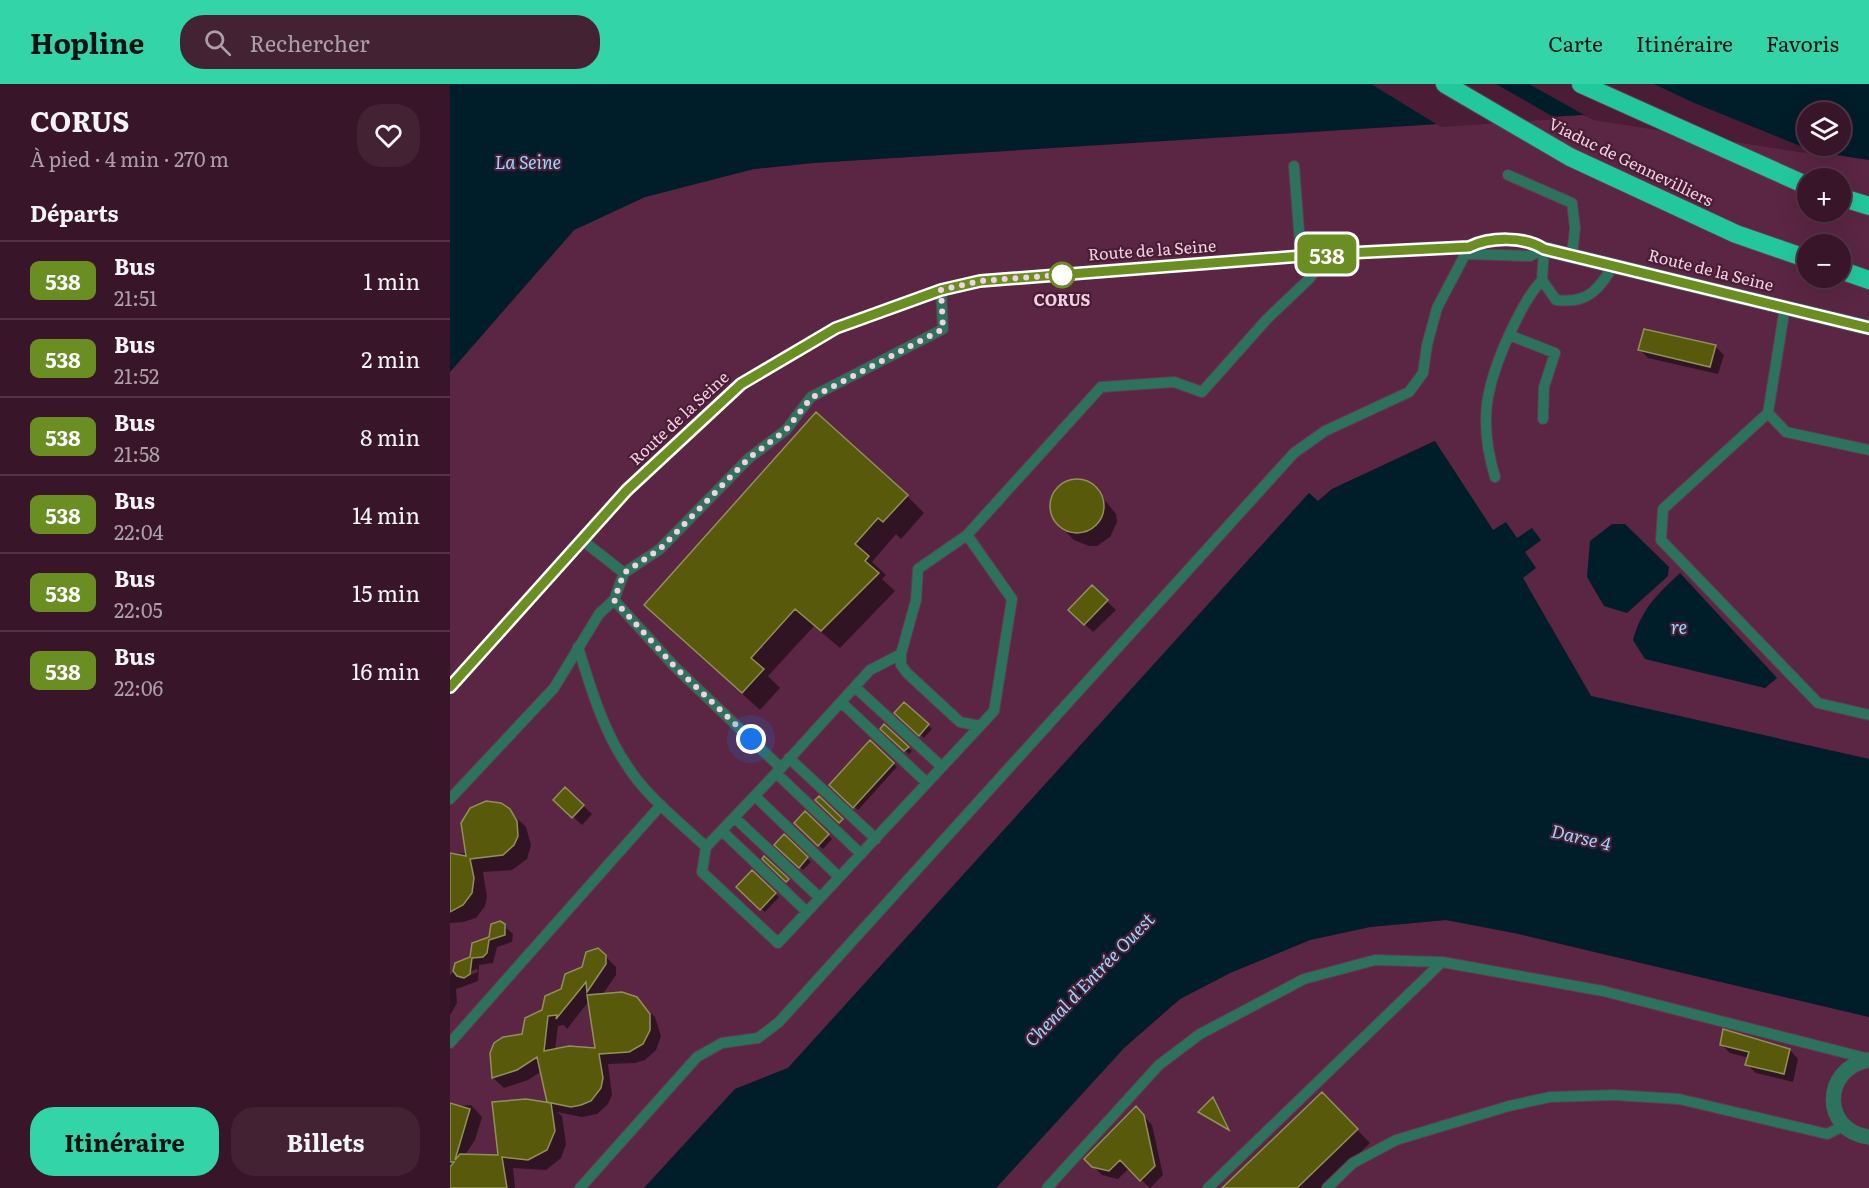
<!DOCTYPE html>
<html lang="fr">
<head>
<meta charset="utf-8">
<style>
  body { margin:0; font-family:Literata,serif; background:#432234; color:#f1f3f6; height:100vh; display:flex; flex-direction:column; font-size:22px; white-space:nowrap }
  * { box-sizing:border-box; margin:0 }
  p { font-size:20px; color:#ab9fa8 }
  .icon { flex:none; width:33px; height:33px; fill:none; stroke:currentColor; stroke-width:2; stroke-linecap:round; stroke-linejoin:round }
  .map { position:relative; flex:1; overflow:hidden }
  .sheet { display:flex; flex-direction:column; background:#381528; width:450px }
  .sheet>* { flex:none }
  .badge { padding:0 12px; border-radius:9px; font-size:21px; line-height:39px }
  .fabs { position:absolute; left:1347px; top:18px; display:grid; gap:12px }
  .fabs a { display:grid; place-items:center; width:54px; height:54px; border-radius:50%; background:#381528; box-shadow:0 6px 24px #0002,0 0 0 2px #523445; font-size:30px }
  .you { position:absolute; width:30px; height:30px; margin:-15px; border:4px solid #fff; border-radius:50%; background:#1a73e8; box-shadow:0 0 0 9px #1a73e833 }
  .map>.badge { position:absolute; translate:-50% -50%; box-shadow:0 0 0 3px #fff }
  h2 { padding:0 30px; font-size:22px; line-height:54px }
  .round { display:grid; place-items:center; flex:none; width:63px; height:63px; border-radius:24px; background:#432234 }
  .headline { display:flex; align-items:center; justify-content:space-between; height:102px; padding:0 30px }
  h1 { font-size:28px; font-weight:700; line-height:45px }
  .primary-button { display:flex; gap:12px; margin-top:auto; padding:12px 30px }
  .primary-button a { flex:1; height:69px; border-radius:24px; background:#32d4a8; color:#111; font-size:24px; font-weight:700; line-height:69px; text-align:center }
  .primary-button a+a { background:#432234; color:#f1f3f6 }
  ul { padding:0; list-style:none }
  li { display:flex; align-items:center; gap:18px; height:78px; padding:0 30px; border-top:2px solid #523445 }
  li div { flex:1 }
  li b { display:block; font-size:22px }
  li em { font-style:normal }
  li .badge { min-width:66px; font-weight:700; text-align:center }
  header { display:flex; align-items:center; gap:36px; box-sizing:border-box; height:84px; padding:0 30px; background:#32d4a8; color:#111 }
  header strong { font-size:28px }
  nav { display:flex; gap:33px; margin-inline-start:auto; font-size:21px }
  .search { width:420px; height:54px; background:#432234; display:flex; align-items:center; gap:15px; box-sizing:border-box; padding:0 21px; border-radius:24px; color:#ab9fa8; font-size:22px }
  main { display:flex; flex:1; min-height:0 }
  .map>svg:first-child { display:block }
  .built { fill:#5a2643; fill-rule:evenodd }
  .water { fill:#001d2a; fill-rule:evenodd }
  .pier { fill:#4a1c35 }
  .shadow { fill:#0007; fill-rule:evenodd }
  .building { fill:#59590c; stroke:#909159; stroke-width:1.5 }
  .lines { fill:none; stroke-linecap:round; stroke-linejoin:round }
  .service-casing { stroke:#653950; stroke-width:12 }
  .minor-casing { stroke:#653950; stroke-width:16 }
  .motorway-casing { stroke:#653950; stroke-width:20 }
  .service { stroke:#2c725c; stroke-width:10 }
  .minor { stroke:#2c725c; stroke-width:15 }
  .motorway { stroke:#23c79d; stroke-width:18 }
  .line-casing { stroke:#fff; stroke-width:14 }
  .line { stroke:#6b8e23; stroke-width:9 }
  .walk { stroke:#f1d2e0; stroke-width:6; stroke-dasharray:0 10.8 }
  .stop-dot { fill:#fff; stroke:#6b8e23; stroke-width:3 }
  .labels { text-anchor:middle; stroke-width:4.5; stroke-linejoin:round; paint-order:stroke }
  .street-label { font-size:16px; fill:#f1d2e0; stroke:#4a1c35 }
  .stop-label { font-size:16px; font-weight:bold; fill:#f1d2e0; stroke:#4a1c35 }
  .water-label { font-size:18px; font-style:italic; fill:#92dbfe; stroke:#4a1c35 }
</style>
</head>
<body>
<header>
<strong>Hopline</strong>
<div class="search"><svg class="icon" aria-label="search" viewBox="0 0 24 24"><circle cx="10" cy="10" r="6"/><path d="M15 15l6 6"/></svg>Rechercher</div>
<nav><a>Carte</a><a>Itinéraire</a><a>Favoris</a></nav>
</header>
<main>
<section class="sheet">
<div class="headline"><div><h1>CORUS</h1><p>À pied · 4 min · 270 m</p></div><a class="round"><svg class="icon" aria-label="heart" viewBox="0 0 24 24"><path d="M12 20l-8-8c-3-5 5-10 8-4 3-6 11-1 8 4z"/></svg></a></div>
<h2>Départs</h2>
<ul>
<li><span class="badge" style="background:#6b8e23;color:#fff">538</span><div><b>Bus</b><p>21:51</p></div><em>1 min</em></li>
<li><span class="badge" style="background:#6b8e23;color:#fff">538</span><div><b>Bus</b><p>21:52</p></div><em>2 min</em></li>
<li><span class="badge" style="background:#6b8e23;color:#fff">538</span><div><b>Bus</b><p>21:58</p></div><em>8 min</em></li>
<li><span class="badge" style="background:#6b8e23;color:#fff">538</span><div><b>Bus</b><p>22:04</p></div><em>14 min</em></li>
<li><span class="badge" style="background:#6b8e23;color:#fff">538</span><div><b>Bus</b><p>22:05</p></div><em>15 min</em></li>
<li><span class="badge" style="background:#6b8e23;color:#fff">538</span><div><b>Bus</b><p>22:06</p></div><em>16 min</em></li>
</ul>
<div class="primary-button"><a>Itinéraire</a><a>Billets</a></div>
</section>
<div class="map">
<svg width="1419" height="1104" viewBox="0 0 1419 1104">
  <rect width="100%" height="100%" fill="#4a1c35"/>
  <path class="built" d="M1132 31 1419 76V675L1141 612 1072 494 1075 468 1091 457 1067 454 1043 446 984 357 882 405 868 417 859 409 338 984 285 1005 194 1104H0V288L124 146 195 113 304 85 363 79ZM1358 94H1390V128H1358ZM1358 160H1390V194H1358Z
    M996 836 1064 849 1419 933V1104H546L674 964 730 915 780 889 860 856 920 843Z"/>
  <path class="water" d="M0 0H1419V76L1132 31 363 79 304 85 195 113 124 146 0 288ZM1358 28H1390V62H1358Z
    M985 357 1043 446 1056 438 1067 454 1082 444 1091 456 1075 468 1086 484 1073 494 1141 612 1419 675V933L1064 849 996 836 920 843 860 856 780 889 730 915 674 964 546 1104H194L285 1005 338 984 859 409 868 417 882 405Z
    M1162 440H1175L1219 483 1218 492 1177 529 1154 522 1137 493 1140 457Z
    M1230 489 1327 594 1315 604 1195 575 1183 556C1192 524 1207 511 1230 489Z"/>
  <path class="pier" d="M921 0H1046L1107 35 991 43Z
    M1079 0H1204L1242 18 1375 72 1143 36Z"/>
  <path class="shadow" d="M1265 262 1274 271 1268 290 1198 274 1190 266Z
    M621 397 637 398 644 403 666 430 667 438 660 453 647 462H639L624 456 610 442 601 428 603 412 607 405Z
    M457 412 474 429 451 455 446 450 422 478 436 491 432 495 445 507 390 564 364 542 318 592 330 604 310 626 214 539Z
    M642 503 666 526 643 548 620 526Z
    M454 620 482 645 474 654 446 629Z
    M434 642 462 667 459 670 432 644Z
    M420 658 447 683 408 726 381 701Z
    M115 705 142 730 132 741 114 724Z
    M55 723 76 743 81 761 77 775 62 786 33 788 37 813 35 822 26 834 13 838 0 839V770L16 769Z
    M355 729 382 755 373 765 346 739Z
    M334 752 361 778 353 786 326 761Z
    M302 788 329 813 315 828 288 803Z
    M44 839 54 842 63 850 62 858 47 863 43 879 29 881 28 897 6 905 7 919 0 931V892L9 878 21 874 40 854V844ZM27 885 28 888 10 895V891Z
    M155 872 166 883V891L152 911 182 912 205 933 211 952 206 966 195 976 185 979 158 980 162 1011 158 1020 147 1030 132 1033 107 1028 112 1032 116 1060 111 1074 96 1086 63 1084 65 1104H0V1023L21 1021 32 1033 25 1056 15 1071 50 1073 76 1017 102 1021 98 1017 92 987 78 996 54 1004 43 994 42 970 73 952 112 907ZM139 917 147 966H105L108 942 114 941 117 945Z
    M1274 947 1340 966 1348 975 1343 998 1306 989 1297 980 1299 974 1280 969 1271 960Z
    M872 1010 920 1059 873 1104H775Z
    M763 1015 766 1019 780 1047 750 1028Z
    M686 1024 702 1041 713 1091 700 1104 679 1084 668 1095 652 1091 636 1075Z"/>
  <path class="building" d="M1194 245 1266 261 1260 283 1188 266Z
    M366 328 458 411 433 438 428 434 405 460 419 472 415 477 429 489 371 547 345 525 301 574 314 585 292 609 194 521Z
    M600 422a27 27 0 1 1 54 0a27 27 0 1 1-54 0Z
    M642 501 658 516 634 541 618 526Z
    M454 618 479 640 469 652 444 629Z
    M434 640 459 663 454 667 430 645Z
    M420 656 444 679 403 724 379 701Z
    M115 703 134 721 122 734 103 716Z
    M369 712 393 735 389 739 365 716Z
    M36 717 51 719 60 725 67 737 68 752 64 761 53 771 20 775 24 794 22 809 13 821 0 828V769L16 772 11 739 20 724Z
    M355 727 379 750 368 762 344 739Z
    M334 750 358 773 349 784 324 761Z
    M314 772 339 795 336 798 312 775Z
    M302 786 326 809 310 826 286 803Z
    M50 837 55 840V851L39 856 37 869 33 873 22 874 20 890 14 894 7 892 3 887 5 879 20 873 22 859 39 853 41 840Z
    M148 864 156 871V880L137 908 136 898 106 935 107 931 98 932 94 967 119 962 145 964 137 911 172 908 187 913 200 930V946L193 960 179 968 149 970 153 994 151 1004 141 1017 131 1021 121 1023 97 1018 87 973 67 986 42 994 40 969 44 959 53 953 72 950 75 934 92 926 95 912 111 905 115 890 132 883 136 868Z
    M1273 945 1340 965 1334 990 1295 981 1299 968 1270 961Z
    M872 1008 908 1045 847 1104H772Z
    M763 1013 779 1046 748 1028Z
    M76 1015 101 1019 105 1047 97 1066 78 1076 52 1073 57 1104H0V1083L4 1078H0V1019L20 1025 5 1076 10 1070 48 1071 42 1018Z
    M686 1022 694 1031 705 1082 690 1097 670 1076 659 1087 642 1083 634 1075Z"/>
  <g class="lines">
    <g class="service-casing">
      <path id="service" d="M844 82 851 173
        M1058 91 1122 119 1125 144 1122 171
        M1094 165 1092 196 1106 216C1138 220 1148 206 1164 181
        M1017 170 1080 172 1094 165
        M1059 251 1105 269 1094 303 1093 335
        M1318 329 1335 223
        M1419 366 1336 348 1318 329 1213 425 1211 456 1368 619 1419 631
        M1045 393C1028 337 1036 302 1059 251 1069 230 1077 213 1092 196
        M132 456 174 489 164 516 225 583 331 684 420 586 451 570 466 516 468 485 517 451 651 303 724 298 752 308 817 235 859 195 877 170
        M174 489 210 465 299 374 336 346 361 313 493 245 491 206
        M128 563C141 604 153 647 178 683 198 714 230 738 256 763L331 684
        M451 570V581L457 589 510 638 530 642
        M0 603 177 406 291 300 386 244 491 206 530 197 877 170 1019 163C1040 153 1074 152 1094 165
        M405 603 492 683
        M391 618 477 699
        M339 674 426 755
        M326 689 411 770
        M305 712 389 793
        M0 715 104 604 149 530 164 516
        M285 734 370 814
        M272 747 357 828
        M256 763 252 788 328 859 544 627 562 515 517 451
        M0 959 211 721
        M130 1104 247 973 272 959 308 954 329 938 844 369 875 347 959 308 973 289 977 261 987 224 1019 163
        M597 1104 709 981 750 950 854 895 925 876 992 878
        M758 1104 992 878 1153 907 1419 975
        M877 1104 903 1079 946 1056 1059 1022 1100 1013 1164 1011 1229 1015 1377 1050 1394 1042"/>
    </g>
    <g class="minor-casing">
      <path id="minor" d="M1094 165 1419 244
        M1419 976C1372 984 1371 1047 1419 1053"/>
    </g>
    <g class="motorway-casing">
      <path id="motorway" d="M995 0 1120 73 1286 150 1358 175
        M1131 0 1358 102
        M1390 113 1419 122
        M1390 186 1419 196"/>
    </g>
    <use href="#service" class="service"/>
    <use href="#minor" class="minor"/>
    <use href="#motorway" class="motorway"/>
  </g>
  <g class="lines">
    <g class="line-casing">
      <path id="line" d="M0 603 177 406 291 300 386 244 491 206 530 197 877 170 1019 163C1040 153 1074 152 1094 165L1419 244"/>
    </g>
    <use href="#line" class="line"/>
    <path class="walk" d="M301 655 225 583 164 516 174 489 210 465 299 374 336 346 361 314 493 245 491 206 530 197 622 190 612 191"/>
  </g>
  <circle class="stop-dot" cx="612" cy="191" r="12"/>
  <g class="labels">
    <g class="street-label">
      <text transform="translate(1181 78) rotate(26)" y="6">Viaduc de Gennevilliers</text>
      <text transform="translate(702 166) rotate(-4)" y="6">Route de la Seine</text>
      <text transform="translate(1261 186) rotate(14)" y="6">Route de la Seine</text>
      <text transform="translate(229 334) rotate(-43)" y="6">Route de la Seine</text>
    </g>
    <g class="stop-label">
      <text x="612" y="222">CORUS</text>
    </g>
    <g class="water-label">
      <text x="78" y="85">La Seine</text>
      <text x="1229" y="550">re</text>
      <text transform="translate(1131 754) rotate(13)" y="6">Darse 4</text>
      <text transform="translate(640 896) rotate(-46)" y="6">Chenal d'Entrée Ouest</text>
    </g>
  </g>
</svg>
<div class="fabs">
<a><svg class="icon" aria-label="layers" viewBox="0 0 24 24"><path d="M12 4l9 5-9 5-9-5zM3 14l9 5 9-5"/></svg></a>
<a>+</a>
<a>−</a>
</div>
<div class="you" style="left:301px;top:655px"></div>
<b class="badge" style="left:877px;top:170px;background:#6b8e23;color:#fff">538</b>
</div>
</main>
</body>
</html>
